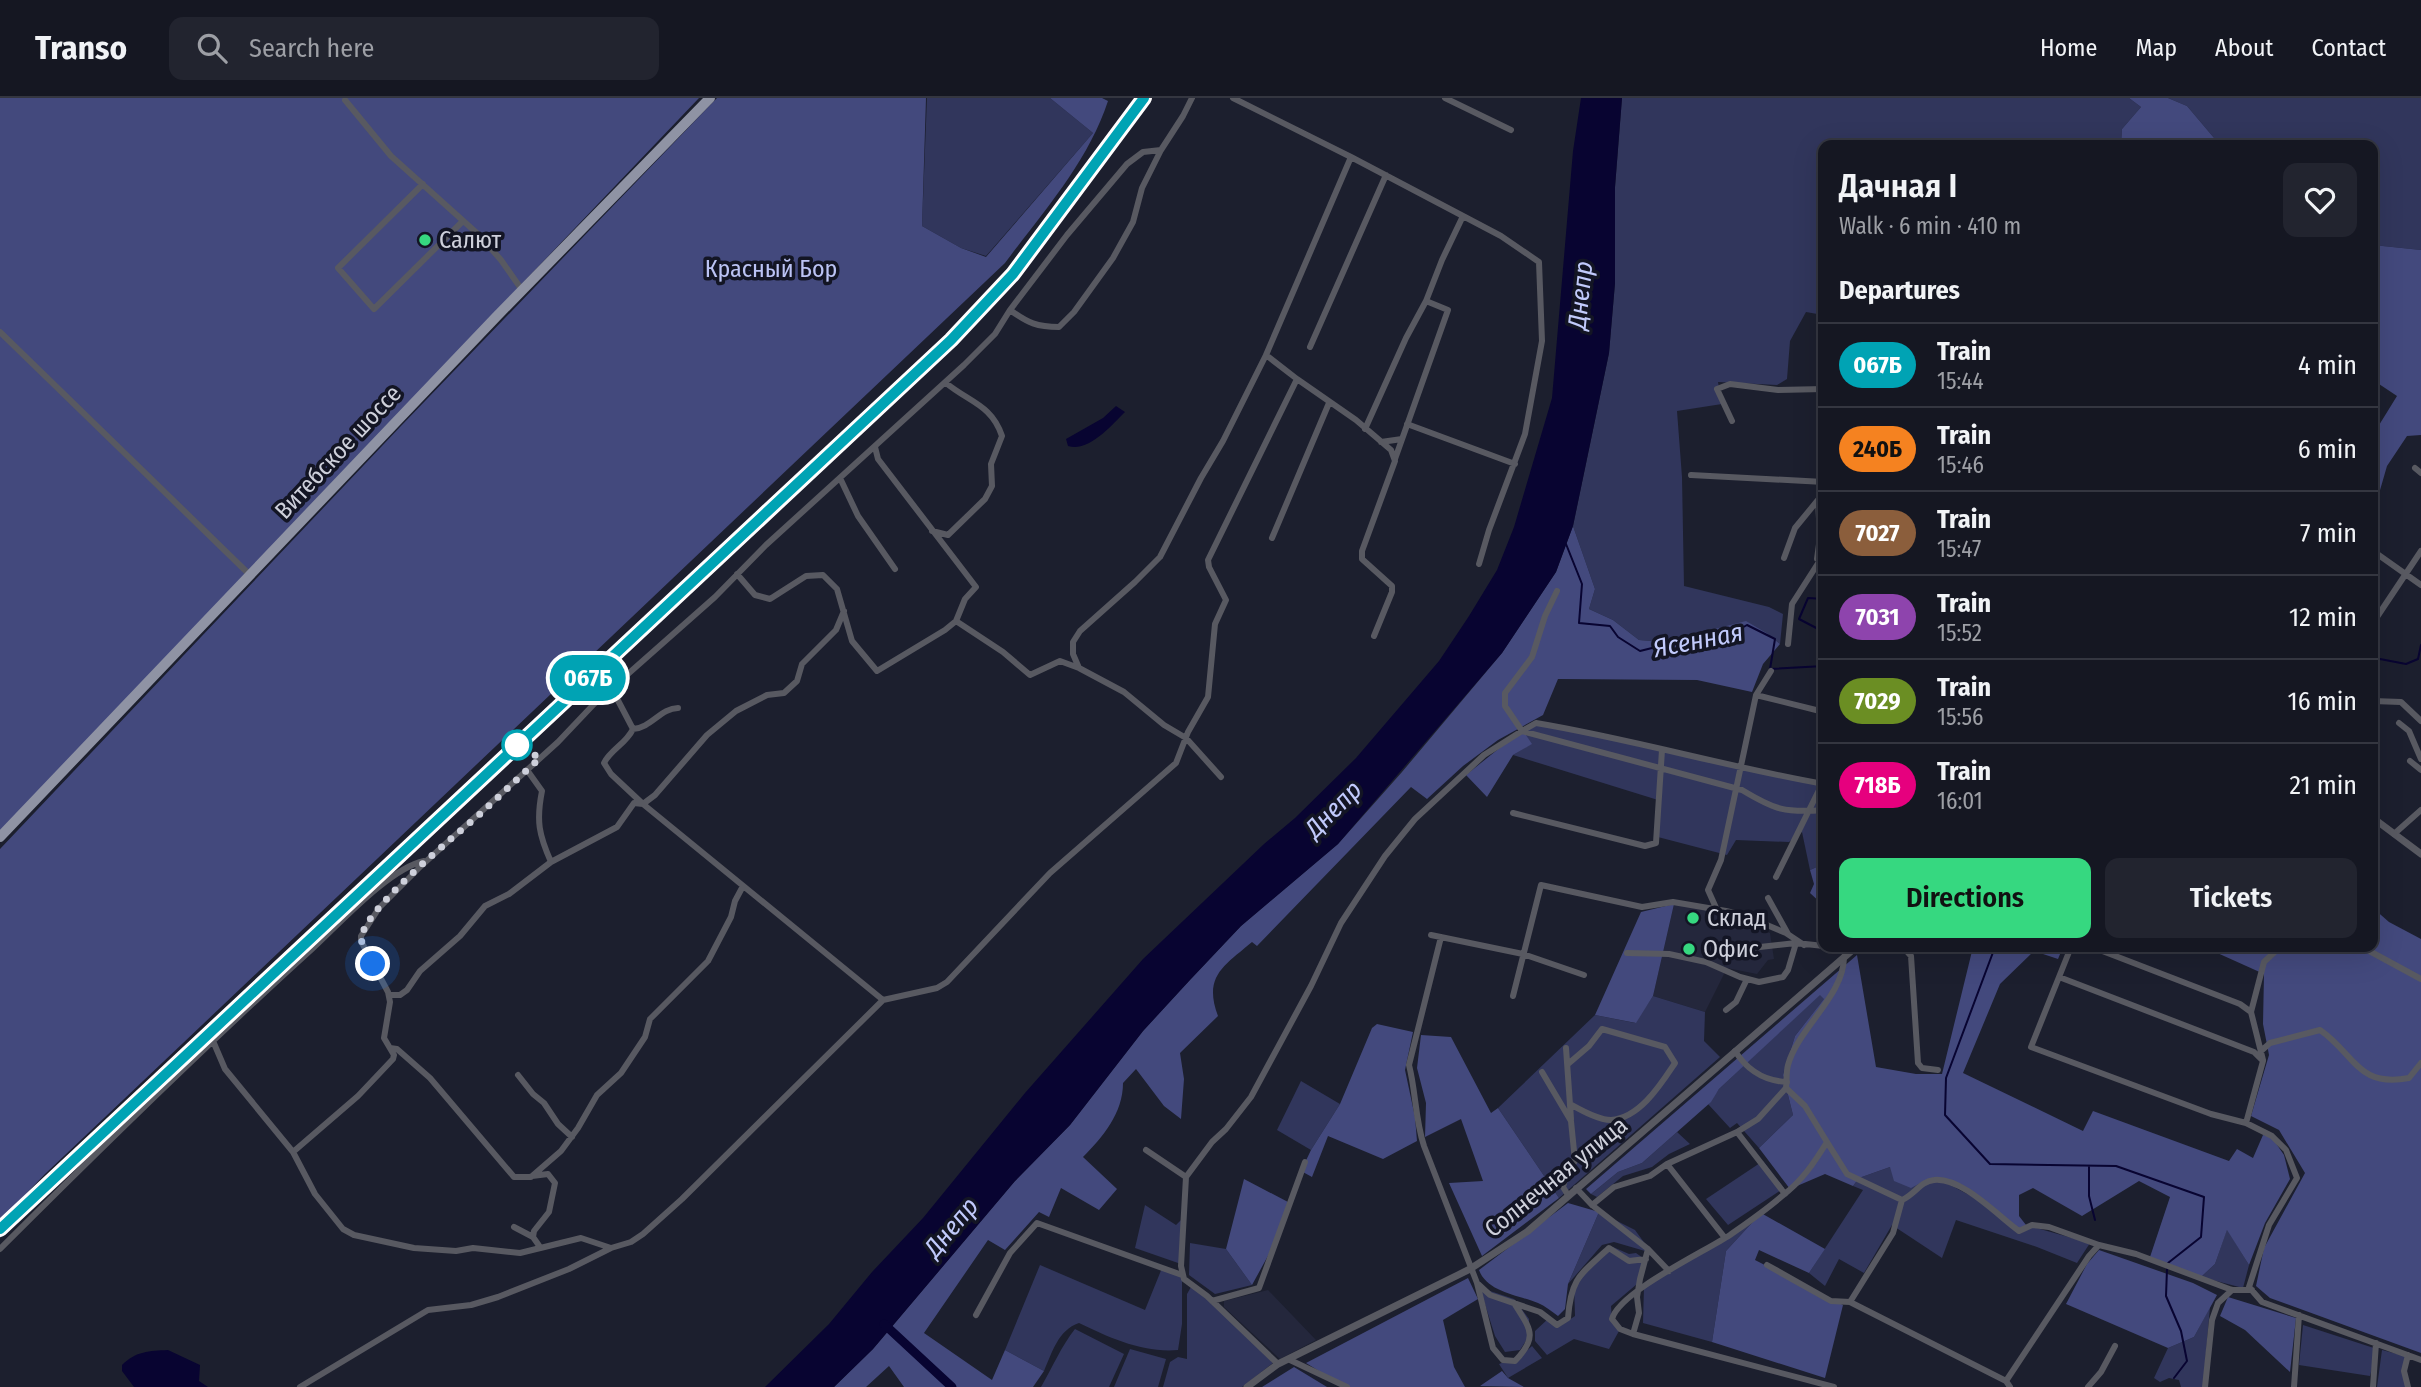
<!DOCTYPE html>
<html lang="en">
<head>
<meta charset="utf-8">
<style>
  body { margin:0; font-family:"Fira Sans Condensed",sans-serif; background:#22242f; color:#f1f3f6; height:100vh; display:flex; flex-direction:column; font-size:26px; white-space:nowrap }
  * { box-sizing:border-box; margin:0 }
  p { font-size:23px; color:#9d9fa5 }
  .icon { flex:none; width:38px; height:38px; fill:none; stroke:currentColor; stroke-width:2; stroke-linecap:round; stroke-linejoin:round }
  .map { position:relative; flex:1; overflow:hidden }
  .drawer { position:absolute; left:1818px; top:42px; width:560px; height:812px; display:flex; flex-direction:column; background:#151722; border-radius:14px; box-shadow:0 7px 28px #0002,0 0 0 2px #343640 }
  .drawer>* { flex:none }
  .badge { padding:0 14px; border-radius:23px; font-size:24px; line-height:46px }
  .you { position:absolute; width:35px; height:35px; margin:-18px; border:5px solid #fff; border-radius:50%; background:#1a73e8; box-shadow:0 0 0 10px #1a73e833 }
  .map>.badge { position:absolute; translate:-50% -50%; box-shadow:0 0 0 4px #fff }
  h2 { padding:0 21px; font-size:26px; line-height:63px }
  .round { display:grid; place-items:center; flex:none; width:74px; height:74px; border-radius:14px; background:#22242f }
  .headline { display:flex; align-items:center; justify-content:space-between; height:119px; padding:0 21px }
  h1 { font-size:33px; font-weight:600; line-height:52px }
  .action { display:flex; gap:14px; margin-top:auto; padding:14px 21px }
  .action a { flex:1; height:80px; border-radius:14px; background:#36d880; color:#111; font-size:28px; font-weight:600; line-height:80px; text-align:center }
  .action a+a { background:#22242f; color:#f1f3f6 }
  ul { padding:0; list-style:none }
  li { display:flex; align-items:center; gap:21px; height:84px; padding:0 21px; border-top:2px solid #343640 }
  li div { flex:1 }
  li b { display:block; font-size:26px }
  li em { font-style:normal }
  li .badge { min-width:77px; font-weight:700; text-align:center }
  header { display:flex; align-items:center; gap:42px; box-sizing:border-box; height:98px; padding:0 35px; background:#151722; border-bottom:2px solid #343640 }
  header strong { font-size:33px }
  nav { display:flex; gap:38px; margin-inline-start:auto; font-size:24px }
  .search { width:490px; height:63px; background:#22242f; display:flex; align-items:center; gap:18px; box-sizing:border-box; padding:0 24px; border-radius:14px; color:#9d9fa5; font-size:26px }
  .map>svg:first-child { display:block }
  .built { fill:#24273c }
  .green { fill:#31365c }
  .forest { fill:#43497d }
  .water { fill:#080431 }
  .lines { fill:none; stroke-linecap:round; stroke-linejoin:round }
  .stream { stroke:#080431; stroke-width:2 }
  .river { stroke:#080431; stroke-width:9 }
  .minor { stroke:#585961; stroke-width:6 }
  .tertiary { stroke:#585961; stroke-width:7 }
  .primary { stroke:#8f93a4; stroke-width:10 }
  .rail-casing { stroke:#a3a6b2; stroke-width:4.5 }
  .rail { stroke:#131524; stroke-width:2; stroke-dasharray:5; stroke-linecap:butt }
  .line-casing { stroke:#fff; stroke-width:16 }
  .line { stroke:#00a3b4; stroke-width:10 }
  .walk { stroke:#ced0db; stroke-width:7; stroke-dasharray:0 12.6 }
  .poi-dot { fill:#36d880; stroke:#131524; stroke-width:2.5 }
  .stop-dot { fill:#fff; stroke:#00a3b4; stroke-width:3.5 }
  .labels { text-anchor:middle; stroke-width:7; stroke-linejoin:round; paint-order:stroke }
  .poi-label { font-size:24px; fill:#ced0db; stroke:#131524; text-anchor:start }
  .park-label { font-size:24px; fill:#bbc3f4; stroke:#131524 }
  .street-label { font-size:24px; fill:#ced0db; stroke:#131524 }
  .water-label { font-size:26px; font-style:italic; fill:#c1cafb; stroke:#131524 }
</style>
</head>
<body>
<header>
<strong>Transo</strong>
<div class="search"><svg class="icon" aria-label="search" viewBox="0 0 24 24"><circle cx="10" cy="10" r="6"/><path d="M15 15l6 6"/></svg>Search here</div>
<nav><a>Home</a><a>Map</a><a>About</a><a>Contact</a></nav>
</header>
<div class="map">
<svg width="2421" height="1289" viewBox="0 0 2421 1289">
  <rect width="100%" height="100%" fill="#1c1f2e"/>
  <path class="built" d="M1674 806 1717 812 1728 819 1770 835 1774 861 1768 862 1757 876 1727 870 1705 914 1653 898Z
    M1268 1192 1316 1242 1280 1261 1224 1209V1203Z"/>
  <path class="green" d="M927 0H1050L1093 35 986 158 961 150 922 128Z
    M1622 0H2129L2141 9 2122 31 2121 47H1824L1823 217 1806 214 1790 243 1787 281 1777 287 1718 284 1722 306 1677 313 1682 379 1684 488 1769 509 1783 516 1780 546 1768 536 1709 531 1663 544 1639 542 1613 522 1589 511 1595 491 1573 428 1609 255 1615 185V89Z
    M2168 0H2421V152L2373 147V47H2220L2187 8Z
    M1538 623 1823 688V773L1819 768 1810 772 1802 734 1789 744 1736 742 1727 757 1654 738 1658 702 1513 657 1531 646 1524 634Z
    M1820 896 1825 900 1795 938 1783 977 1793 1017 1759 1050 1737 1025 1730 1030 1708 1006 1719 991Z
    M1653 898 1705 914 1704 943 1720 959 1559 1100 1498 1010 1595 917 1635 925Z
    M1301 983 1340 1006 1311 1052 1277 1032Z
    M1677 1034 1690 1046 1669 1056 1652 1069 1623 1078 1597 1099 1591 1096 1618 1074 1642 1065Z
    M1763 1063 1784 1090 1728 1127 1706 1101Z
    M1890 1069 1928 1081 1937 1080 2026 1127 2090 1145 2077 1165 2037 1149 1956 1122 1942 1160 1892 1127 1864 1175 1839 1161 1825 1188 1809 1175 1863 1092 1853 1088 1859 1080Z
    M1145 1107 1176 1127 1182 1121 1181 1166 1135 1150Z
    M1599 1114 1635 1132 1646 1147 1645 1153 1614 1144 1602 1147 1568 1186Z
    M1761 1115 1726 1153 1712 1244 1643 1225 1644 1188Z
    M2227 1131 2249 1167 2243 1190 2201 1179 2215 1166Z
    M1190 1145 1226 1151 1252 1187 1215 1196 1189 1177Z
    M1613 1149 1629 1156 1636 1155 1643 1160 1637 1186 1611 1208 1612 1222 1619 1233 1609 1251 1574 1241 1547 1257 1535 1243V1233L1549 1220 1560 1228 1575 1218 1574 1186Z
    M1040 1167 1145 1212 1162 1170 1182 1177V1226L1178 1252C1143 1255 1110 1240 1079 1225 1058 1232 1052 1255 1044 1273L1005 1252Z
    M1477 1181 1487 1192 1514 1201 1529 1221V1238L1520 1252 1505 1254 1495 1238Z
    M1191 1189 1211 1204 1273 1265 1242 1289H1163L1170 1264 1178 1259 1187 1261V1196Z
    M2210 1209 2203 1289H2181L2179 1282 2169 1280 2160 1284 2154 1280 2168 1250 2194 1239Z
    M2303 1227 2377 1251 2370 1278 2299 1267Z
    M1075 1231 1124 1256 1109 1289H1041C1052 1270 1062 1247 1075 1231Z
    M1532 1248 1542 1260 1508 1280 1499 1266 1522 1257Z
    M1130 1251 1166 1261 1158 1289H1114Z
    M2382 1252 2405 1258 2407 1289H2377Z"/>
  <path class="forest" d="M0 0H699L0 733Z
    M717 0H926L922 128 961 150 986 159 1093 35 1050 0H1102L1108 3C1088 64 1043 114 1005 165L45 1076 0 1123V751L400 329Z
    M2129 0H2168L2187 8 2220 47H2121L2122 31 2141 9Z
    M2373 147 2421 152V337L2407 338 2387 368 2376 406 2373 401V331L2376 332 2397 298 2373 282Z
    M1573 428 1595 491 1589 511 1613 522 1639 542 1663 544 1746 523 1768 536 1780 546 1763 566 1752 594 1697 582 1558 581 1543 617 1498 642 1463 668 1427 701 1411 689 1257 848 1252 844C1224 868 1203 878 1218 918L1180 955 1184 981 1181 1021 1164 1008 1136 971 1123 985C1123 1015 1103 1039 1083 1059L1117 1091 1099 1112 1061 1090 1049 1119 1039 1114 1005 1152 988 1142 924 1235 992 1282 1005 1252 1044 1273 1033 1289H904L889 1268 866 1289H834L873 1251 1015 1083 1070 1027 1143 933 1189 883 1241 828 1338 746 1402 674 1502 555 1556 474Z
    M1524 634 1532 646 1513 657 1487 699 1466 677 1507 644Z
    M1819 768 1823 773V807L1810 795 1814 786 1810 772Z
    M1674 806 1653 898 1636 925 1595 917 1641 814Z
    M2373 810 2389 824 2421 841V1255L2270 1200 2256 1188 2264 1150 2305 1075 2279 1032 2251 1018 2269 957 2263 926 2264 876 2204 849H2373Z
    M1973 849H2063L2058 861 2034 853 2000 886 1963 975 2083 1033 2093 1013 2229 1063 2237 1051 2253 1060 2263 1037 2271 1038 2284 1057 2290 1081 2265 1125 2249 1167 2227 1132 2215 1166 2201 1179 2150 1159 2170 1099 2139 1083 2082 1118 2033 1090 2019 1097V1118L2026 1127 2020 1132 1983 1103 1937 1080 1928 1081 1911 1090 1894 1083 1890 1069 1859 1080 1853 1088 1825 1076 1790 1091 1759 1050 1793 1017 1783 977 1795 938 1824 901 1820 897 1719 991 1711 1004 1642 1065 1618 1074 1591 1096 1586 1091 1857 857 1876 969 1916 976H1942Z
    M1377 926 1413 934 1405 972 1415 1019 1417 1043 1383 1061 1328 1038 1312 1079 1301 1073 1311 1052 1340 1006 1372 930Z
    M1421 937 1451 939 1491 1015 1498 1010 1559 1100 1482 1158 1449 1085 1483 1083 1461 1021 1425 1039 1426 1005 1417 970Z
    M1244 1081 1288 1104 1275 1145 1252 1187 1226 1151Z
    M1568 1105 1599 1114 1568 1186 1565 1211 1558 1218C1551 1213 1545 1208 1538 1205 1518 1197 1487 1194 1479 1172Z
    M1761 1115 1825 1151 1809 1175 1759 1152 1755 1162 1843 1207 1825 1280 1712 1244 1726 1153Z
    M2099 1152 2193 1185 2217 1197 2194 1239 2168 1250 2066 1206 2087 1166Z
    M1468 1180 1478 1201 1443 1222 1454 1269 1465 1289H1345L1306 1265Z
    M2228 1199 2296 1220 2290 1274 2245 1232 2220 1218Z
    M1294 1269 1327 1289H1262Z
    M1502 1273 1508 1280 1524 1289 1480 1288Z"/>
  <path class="water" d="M1581 0H1622L1615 89V185L1609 255 1573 428 1556 474 1502 555 1338 746 1241 828 1189 883 1143 933 1070 1027 1015 1083 873 1251 834 1289H765L829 1226 872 1174 923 1120 1025 995 1143 861 1264 746 1295 720 1356 660 1439 563 1469 518 1497 472 1514 429 1552 300 1573 53Z
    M1116 308 1125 314C1112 327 1088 355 1068 348L1066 341 1103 320Z
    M168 1252 200 1267 199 1283 208 1289H134L122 1273V1267C136 1253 149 1253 168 1252Z"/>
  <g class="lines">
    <path class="stream" d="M1566 446 1582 486 1579 525 1610 528 1618 539 1640 553 1688 541 1719 543 1747 527 1775 541 1770 571 1824 568
      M1824 501 1808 500 1799 521 1824 534
      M2373 565 2380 561 2406 566 2418 561 2421 547
      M1995 849 1946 980 1945 1017 1990 1066 2116 1068 2204 1099 2201 1139 2168 1165
      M2089 1068V1098L2095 1122
      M2167 1171 2166 1198 2181 1233 2187 1263 2174 1280"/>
    <path class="river" d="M884 1226 952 1289"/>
    <path class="minor" d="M1445 0 1511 32
      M345 2 391 58 479 137 501 162 522 192
      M1351 59 1501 138 1539 164 1542 243 1525 336 1489 432 1479 466
      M423 86 338 170 374 211 463 123
      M1010 212C1028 225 1037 229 1059 229L1074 214 1113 160 1133 124 1142 90 1161 52
      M0 234 251 478
      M1310 249 1386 77
      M1297 281 1356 322 1391 352 1395 363 1362 453V461L1392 488V494L1374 538
      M1732 323 1717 291 1730 286 1778 292 1824 291
      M1407 326 1515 366
      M1365 331 1406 240 1426 203
      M1381 344 1402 341
      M875 349 878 361 976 489 965 501 956 523
      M1395 361 1448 212 1426 203 1442 162 1463 118
      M2415 370 2421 375
      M1691 377 1824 384
      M840 380 858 418 895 471
      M932 433 948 437 985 401 992 388 991 366 1002 338C992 307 969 304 946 285
      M1272 440 1329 305
      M2373 453 2421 487
      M1784 460 1795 430 1818 402
      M1817 461 1820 439 1818 402 1824 396
      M737 476 755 497 770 501 806 478 823 477 837 491 852 543 877 573 945 532 956 523 1003 554 1030 577 1060 563 1079 570
      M1557 493 1545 518 1532 559 1505 595V608L1522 633 1536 625C1632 641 1727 669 1824 686
      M2373 525 2421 453
      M1788 546 1792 506 1824 456
      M1756 597 1824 614
      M2373 603 2401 604 2421 623
      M2399 625 2409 633 2421 661
      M633 631C651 630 661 610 678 610
      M2410 663 2421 672
      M527 672 542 693C536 723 539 737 551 764
      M1221 679 1186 640 1164 627 1124 594 1079 570 1073 556V544L1080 533 1135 484 1160 459 1201 380 1223 343 1266 257
      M1513 715 1645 748 1656 745 1662 652
      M2394 736 2421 712
      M1776 779 1822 686
      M1768 800 1788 836
      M1717 812 1708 792 1721 762 1756 597 1771 573
      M1431 837 1523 856 1584 877
      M1441 839 1409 967C1416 994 1415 1021 1424 1048L1477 1185 1490 1197 1540 1214 1557 1227 1568 1220C1571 1179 1581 1176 1609 1150L1629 1163 1646 1161
      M1903 849 1911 858 1918 965 1922 970 1938 972
      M2092 849 2240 906 2251 914 2263 962
      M2362 849 2421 881
      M1751 850 1796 845 1824 848
      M1627 855 1669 856 1706 864 1740 879 1759 884 1783 879 1788 872 1796 845
      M2059 879 2071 849
      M389 897H400L407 892 420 873 460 838 485 808 509 796 551 764 617 729 634 705 643 706 655 697 707 637 736 613 767 597 784 595 797 583 802 566 836 532 844 513
      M1513 898 1541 787 1642 809 1673 804 1726 813 1743 817 1786 835 1804 847
      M883 902 937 890 947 884 1050 775 1176 665 1188 634 1208 599 1215 526 1226 502 1209 469 1208 462 1297 281 1266 257 1351 59 1233 0
      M1726 912 1736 904 1747 881
      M2251 914 2264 864 2280 849
      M213 943 225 971 293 1054 315 1096 343 1131 354 1137 414 1150 456 1153 473 1150 520 1155 581 1140 611 1150
      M390 950 397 951 430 980 514 1079H531L561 1053 578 1030 597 997 621 975 645 939 650 921 708 863 731 819 735 803 743 788
      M1566 950 1571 1021
      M1735 953C1747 972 1764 983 1787 984
      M2261 953 2270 945 2320 932C2355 956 2357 990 2409 980L2421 965
      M1568 966 1589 948 1602 931 1665 949 1675 965C1661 986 1640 1020 1611 1022 1598 1022 1581 1012 1570 1006
      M1542 974 1571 1023 1575 1063 1567 1074 1563 1089 1568 1097
      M518 977 533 996 544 1005 558 1026 572 1039
      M1786 990C1787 983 1786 974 1788 967 1798 930 1844 898 1844 859
      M2246 1025 2263 963 2254 954 2059 879 2031 949 2211 1016 2246 1025 2272 1038 2286 1052 2297 1080 2269 1127 2249 1189 2262 1204 2421 1262
      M1737 1034 1758 1021 1786 990 1805 1008 1827 1044
      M1146 1052 1186 1079
      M293 1054 358 998 393 961 394 957 384 940 390 904 388 894 361 843V838L379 810 421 768 558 644 594 606 715 499 766 447 964 267 995 236 1010 212 1067 137 1127 66 1143 54 1161 52 1183 18 1192 0
      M1667 1066 1737 1034 1785 1096
      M532 1078 548 1076 555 1085 549 1114 534 1133 533 1139 540 1149
      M1576 1090 1592 1107 1648 1151 1640 1181 1637 1199 1639 1215 1633 1236 1834 1289
      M1902 1102C1914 1097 1921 1083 1934 1082 1962 1079 1998 1118 2019 1133L2032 1127 2049 1129 2099 1147
      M1592 1107 1614 1089 1650 1078 1667 1066 1725 1140
      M514 1129 533 1139
      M0 1151C102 1049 205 948 312 851 339 826 390 770 424 763
      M1648 1151 1669 1173
      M1767 1167 1831 1203 1850 1204 2006 1283
      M1477 1185 1493 1250 1503 1262 1515 1263C1539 1238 1530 1231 1514 1205
      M1212 1203 1259 1190 1305 1064
      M976 1217 1010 1155 1037 1125 1182 1177
      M1633 1236 1620 1231 1612 1221C1619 1194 1704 1154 1730 1137 1747 1125 1766 1112 1782 1098 1802 1083 1814 1065 1827 1044L1847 1076 1902 1102 1893 1135 1850 1204
      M1290 1262 1347 1289
      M1278 1266 1207 1198 1184 1181 1181 1168 1186 1079 1212 1044 1226 1031 1251 999 1311 888 1341 825 1385 758 1415 721 1484 657 1522 633 1742 692C1775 712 1785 715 1824 712
      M300 1289 428 1212 471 1207 498 1199 569 1171 611 1150 631 1144 643 1136 682 1101 883 902 643 706 611 676 604 665C611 651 626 646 633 631L612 591
      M2010 1289 2006 1283 2089 1158 2099 1147 2136 1156 2232 1192H2252
      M2088 1289 2101 1274 2115 1248
      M2205 1289 2212 1222 2218 1205 2232 1192
      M2294 1289 2299 1217
      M2373 1289 2376 1245
      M2408 1289 2404 1273 2408 1257"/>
    <path class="tertiary" d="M2373 720 2421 756
      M1247 1289 1278 1266 1470 1171 1528 1133 1856 849"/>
    <path class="primary" d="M0 739 497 218 710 0"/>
    <g class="rail-casing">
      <path id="rail" d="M0 1137 36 1101 954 245 1016 178 1149 0"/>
    </g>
    <use href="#rail" class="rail"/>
  </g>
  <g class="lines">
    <g class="line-casing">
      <path id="line" d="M0 1131 951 242 1013 176 1144 0"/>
    </g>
    <use href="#line" class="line"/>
    <path class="walk" d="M373 866C369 858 359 846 362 837 369 807 455 738 481 715 501 697 520 678 540 660L517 647"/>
  </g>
  <g class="poi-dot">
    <circle cx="425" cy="142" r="7"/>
    <circle cx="1693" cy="820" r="7"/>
    <circle cx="1689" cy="851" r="7"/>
  </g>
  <circle class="stop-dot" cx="517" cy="647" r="14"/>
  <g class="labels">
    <g class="poi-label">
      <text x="439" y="150">Салют</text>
      <text x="1707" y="828">Склад</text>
      <text x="1703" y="859">Офис</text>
    </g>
    <g class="park-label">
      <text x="771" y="179">Красный Бор</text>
    </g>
    <g class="street-label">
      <text transform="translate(338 354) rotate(-47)" y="8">Витебское шоссе</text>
      <text transform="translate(1556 1079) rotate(-39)" y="8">Солнечная улица</text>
    </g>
    <g class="water-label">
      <text transform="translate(1580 197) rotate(-84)" y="9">Днепр</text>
      <text transform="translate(1698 542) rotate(-11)" y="9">Ясенная</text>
      <text transform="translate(1333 711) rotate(-45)" y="9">Днепр</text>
      <text transform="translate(951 1129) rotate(-50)" y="9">Днепр</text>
    </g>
  </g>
</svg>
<div class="you" style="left:373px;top:866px"></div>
<b class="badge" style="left:588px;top:580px;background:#00a3b4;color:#fff">067Б</b>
<section class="drawer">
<div class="headline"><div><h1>Дачная I</h1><p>Walk · 6 min · 410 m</p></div><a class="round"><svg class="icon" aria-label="heart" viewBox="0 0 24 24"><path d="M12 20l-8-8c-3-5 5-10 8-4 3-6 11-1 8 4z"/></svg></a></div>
<h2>Departures</h2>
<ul>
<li><span class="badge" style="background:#00a3b4;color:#fff">067Б</span><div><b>Train</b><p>15:44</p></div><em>4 min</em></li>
<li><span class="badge" style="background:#f58220;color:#111">240Б</span><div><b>Train</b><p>15:46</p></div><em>6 min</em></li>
<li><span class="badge" style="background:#8b5e3c;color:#fff">7027</span><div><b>Train</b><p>15:47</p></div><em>7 min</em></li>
<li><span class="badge" style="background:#8e44ad;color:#fff">7031</span><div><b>Train</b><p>15:52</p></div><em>12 min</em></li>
<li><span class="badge" style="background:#6b8e23;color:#fff">7029</span><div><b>Train</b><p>15:56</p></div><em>16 min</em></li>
<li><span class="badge" style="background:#e6007e;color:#fff">718Б</span><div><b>Train</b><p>16:01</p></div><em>21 min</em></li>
</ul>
<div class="action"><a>Directions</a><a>Tickets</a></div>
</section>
</div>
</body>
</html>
